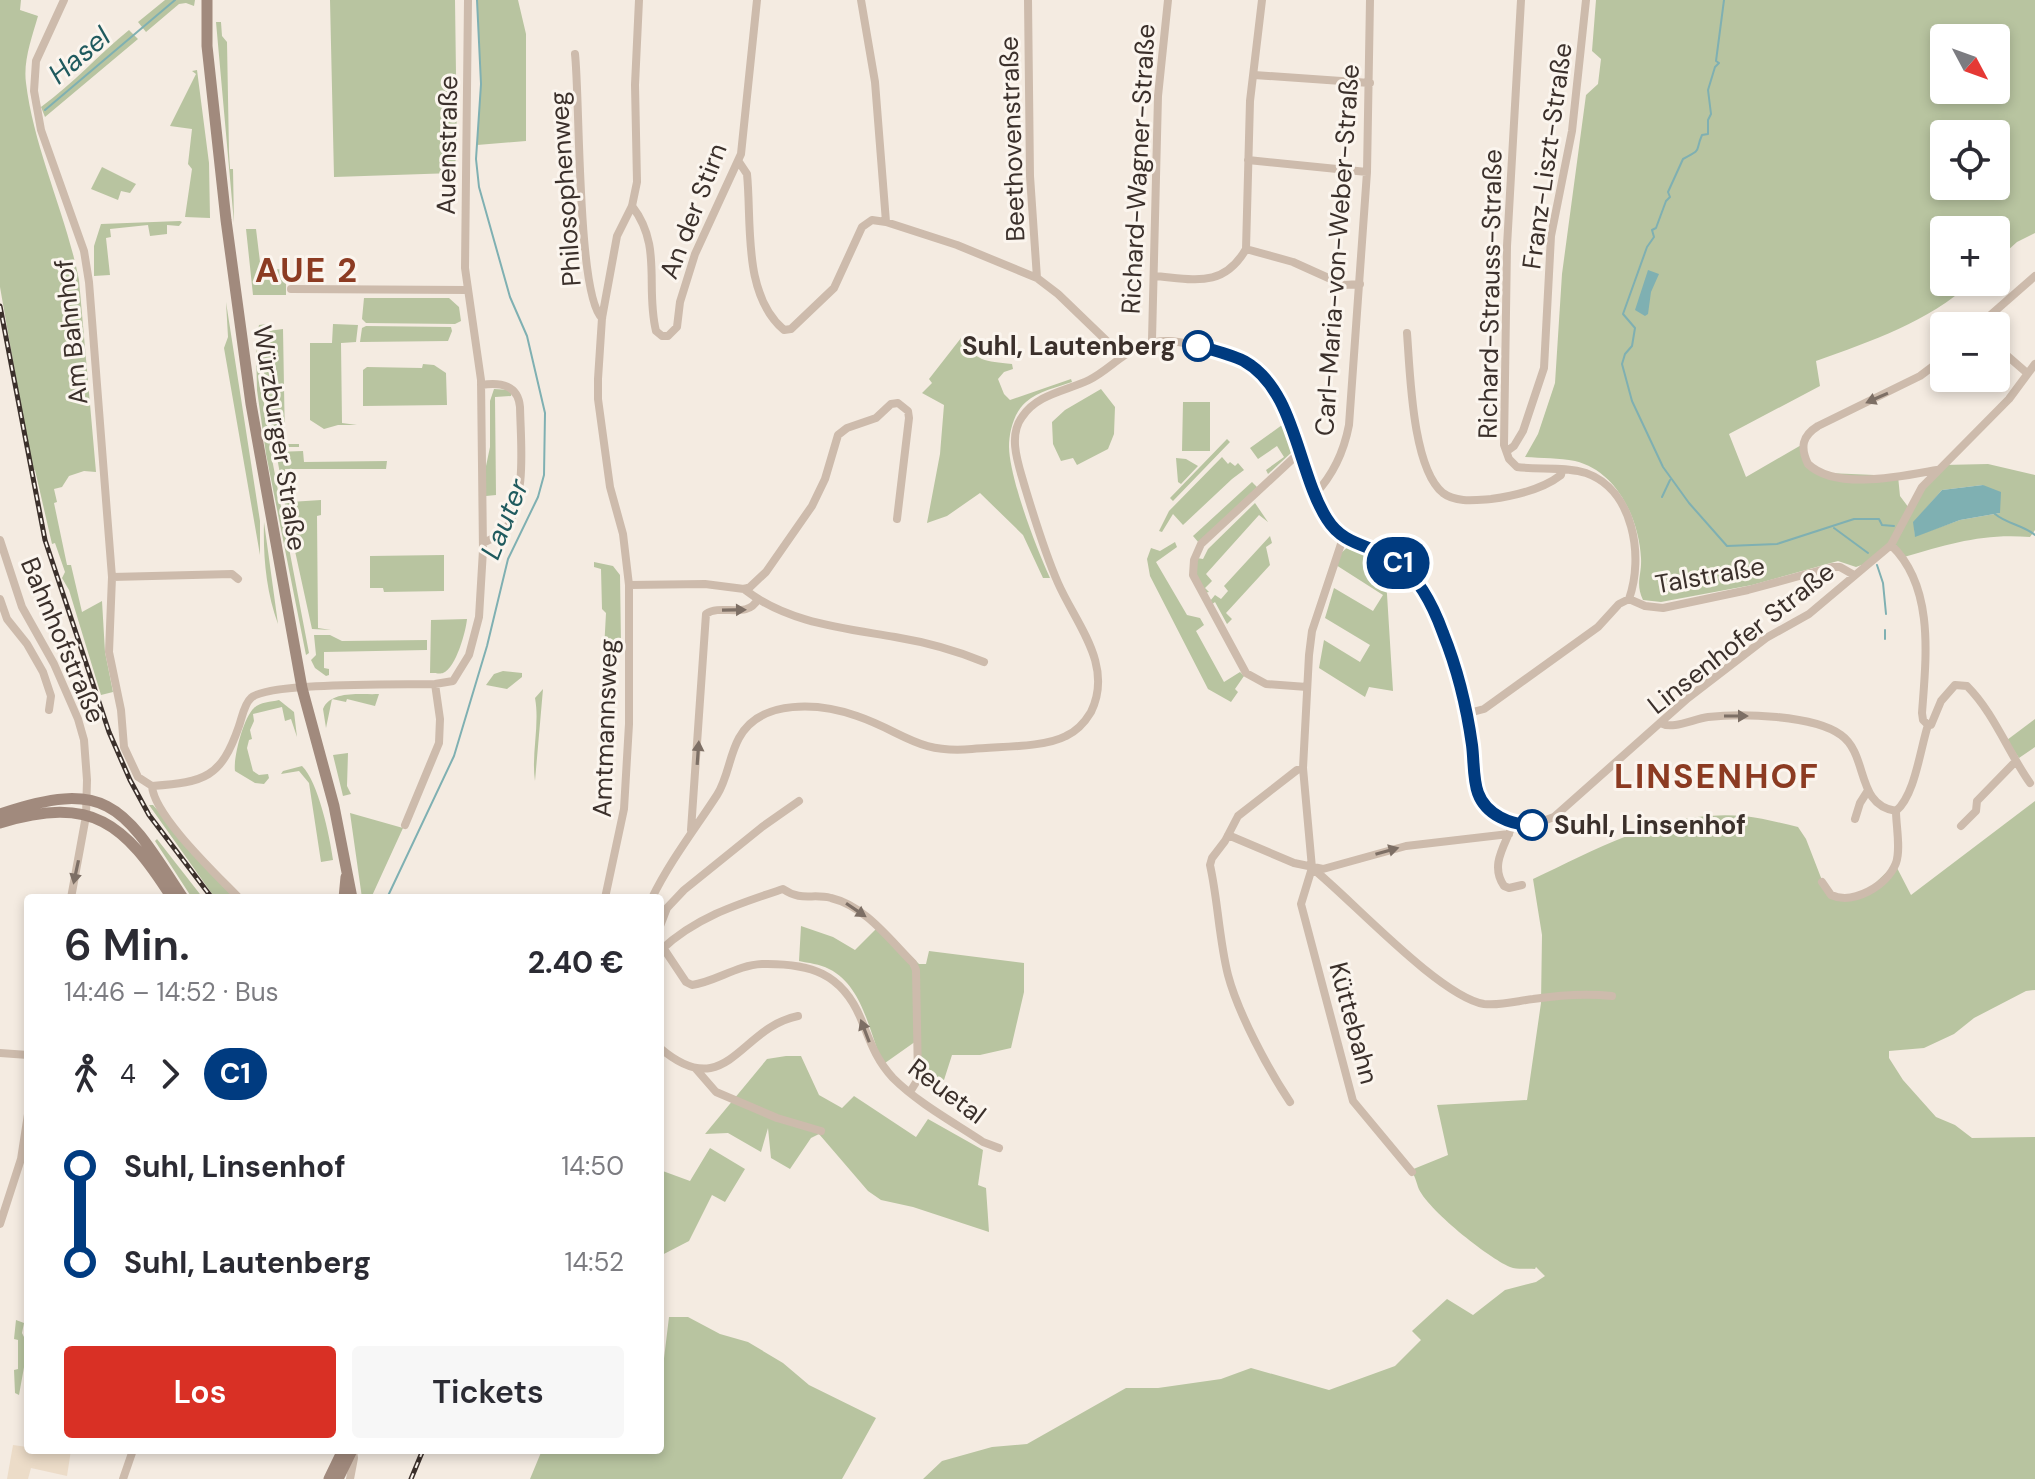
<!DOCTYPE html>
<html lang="de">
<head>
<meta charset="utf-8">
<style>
  body { margin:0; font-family:"DM Sans",sans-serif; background:#f7f7f7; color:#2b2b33; height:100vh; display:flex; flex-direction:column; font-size:30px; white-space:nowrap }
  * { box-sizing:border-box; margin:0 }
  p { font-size:26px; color:#7c7c81 }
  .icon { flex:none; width:44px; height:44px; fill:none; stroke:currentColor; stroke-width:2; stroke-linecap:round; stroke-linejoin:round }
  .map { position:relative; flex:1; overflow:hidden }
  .drawer { position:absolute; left:24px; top:894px; width:640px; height:560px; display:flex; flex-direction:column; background:#fff; border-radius:8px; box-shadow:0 4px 12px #0003 }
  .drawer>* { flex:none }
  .badge { padding:0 16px; border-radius:26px; font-size:28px; line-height:52px }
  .needle { width:52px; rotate:131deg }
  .controls { position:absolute; left:1930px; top:24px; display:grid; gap:16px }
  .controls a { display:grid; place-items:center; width:80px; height:80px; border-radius:8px; background:#fff; box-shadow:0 4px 12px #0003; font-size:40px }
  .map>.badge { position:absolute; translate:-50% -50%; box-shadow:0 0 0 4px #fff }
  .legs { display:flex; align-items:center; gap:12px; height:88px; padding:0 40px; font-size:26px }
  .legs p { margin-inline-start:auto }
  .overview { display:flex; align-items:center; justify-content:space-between; height:136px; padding:0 40px }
  h1 { font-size:44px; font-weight:600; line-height:60px }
  .cta { display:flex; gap:16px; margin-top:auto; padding:16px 40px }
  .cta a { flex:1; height:92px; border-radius:8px; background:#d93025; color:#fff; font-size:32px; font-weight:600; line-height:92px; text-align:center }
  .cta a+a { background:#f7f7f7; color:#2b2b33 }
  ul { padding:0 40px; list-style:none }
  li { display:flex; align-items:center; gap:28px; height:96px; font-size:30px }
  li i { display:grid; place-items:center; width:12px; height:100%; margin:0 10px; background:currentColor }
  li i::after { content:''; width:20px; height:20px; margin:-10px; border:6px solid; border-radius:50%; background:#fff }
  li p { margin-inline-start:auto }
  li:first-child i { background:linear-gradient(#0000 50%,currentColor 0) }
  li:last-child i { background:linear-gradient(currentColor 50%,#0000 0) }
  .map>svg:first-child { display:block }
  .green { fill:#b8c4a0; fill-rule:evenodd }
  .plaza { fill:#ecdcc8 }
  .water { fill:#7fb0b2 }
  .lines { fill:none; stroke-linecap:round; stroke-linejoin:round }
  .stream { stroke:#7fb0b2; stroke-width:2 }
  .street { stroke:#cdbbac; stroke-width:8 }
  .secondary { stroke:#a18a7d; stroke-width:11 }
  .rail-casing { stroke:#3b302b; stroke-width:5 }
  .rail { stroke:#fbf5ee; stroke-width:2; stroke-dasharray:6; stroke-linecap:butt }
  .oneway { fill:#7d6f65 }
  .line-1-casing { stroke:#fff; stroke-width:18 }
  .line-1 { stroke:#003b80; stroke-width:12 }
  .stop-1-dot { fill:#fff; stroke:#003b80; stroke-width:4 }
  .labels { text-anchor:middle; stroke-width:6; stroke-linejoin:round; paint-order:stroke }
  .street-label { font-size:26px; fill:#3b302b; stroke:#fbf5ee }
  .stop-label { font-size:26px; font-weight:bold; fill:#3b302b; stroke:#fbf5ee; text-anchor:end }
  .water-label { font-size:28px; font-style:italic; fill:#1f5a5e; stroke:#fbf5ee }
  .district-label { font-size:34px; font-weight:bold; letter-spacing:2px; fill:#8c3b22; stroke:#fbf5ee }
</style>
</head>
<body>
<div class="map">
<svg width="2035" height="1479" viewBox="0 0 2035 1479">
  <rect width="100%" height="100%" fill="#f4ebe1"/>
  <path class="green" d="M0 0H21L20 10 38 16C32 37 23 61 26 83 34 149 66 214 79 280L96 472 84 471 69 476 62 487 54 489 57 502 54 503 67 565H71L82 612 102 601 105 652 113 692 101 695 69 590 62 578 65 572 55 543 52 544 35 470H32L0 287Z
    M165 0H195L194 6 186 3 179 4 146 32 138 22Z
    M330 0H455L457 149 454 173 334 177Z
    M477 0H518L526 34V141L477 145 481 84Z
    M1596 0H2035V233L2017 242 1996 261V230H1944V282H1972C1928 322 1872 341 1816 361L1820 386 1729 434 1746 477 1803 444 1810 463 1828 473 1898 476 1900 496 1909 508 1943 465 1988 464 2035 475V530L2030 537C1983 533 1949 544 1904 557L1891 545 1870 562 1856 567 1838 561 1752 585 1661 602 1643 600C1635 583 1642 575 1641 558 1639 519 1617 471 1575 461 1559 458 1542 458 1525 457L1538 434 1555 383 1562 274 1586 95 1598 84 1601 59 1592 51ZM1944 38H1996V90H1944ZM1944 134H1996V186H1944ZM1983 485 2000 513 1960 520 1915 536 1914 522 1942 490Z
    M216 22H221L222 36 227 42 229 152 230 169H233L234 223Z
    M129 30 138 39 45 117 41 107C74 83 98 55 129 30Z
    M197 70 209 163 210 218 185 217 192 169 188 164 192 129 170 126 196 74 192 71Z
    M102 167 136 184 130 193 121 191 118 200 91 189Z
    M180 221 182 222 179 226 167 225V234L150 236 148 225 110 229 111 237 106 238 110 275 94 276V246L101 224Z
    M246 229H256L261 270 286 269V295H253Z
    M364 298H449L459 307 461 321 455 324 366 323 362 319Z
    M226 302 260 521V555L224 348 228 337Z
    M267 324 268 331 283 329 285 444H299V447H277L274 444 258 330 259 325Z
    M333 324 358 325 356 342 341 343 342 423 357 425H338L324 429 310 420V343H332Z
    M366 326 451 327 452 331 448 341 360 342 362 328Z
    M961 338C976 362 985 361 1012 364L1013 369 1004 372 998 379 1004 394 1010 400 1071 379 1072 382C1058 387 1038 391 1026 402 1014 412 1009 432 1009 447 1010 480 1036 547 1050 578H1043L1023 535 980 493 947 516 927 523 940 454 944 405 922 393 932 383 929 379Z
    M256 348 272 459 309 653 306 655 266 454 257 390Z
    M423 364 434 365 446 373 447 405 363 406V370L367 367 422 368Z
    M494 389 512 390 511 396 495 397 496 495 486 496V466L490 447V401Z
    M1101 389 1115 407 1114 434 1108 449 1077 465 1073 458 1061 461 1053 444 1052 422 1065 410Z
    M1183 402H1210V451H1182Z
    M1282 425 1292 452 1268 474 1266 470 1284 457 1277 446 1258 459 1250 448Z
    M1227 439 1230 442 1173 501 1170 498Z
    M303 451 304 462 387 461 386 469H285L286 485H290L289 489 283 490 276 452Z
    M1222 457 1228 464 1230 462 1235 466 1238 463 1244 470 1232 479 1183 525 1173 514 1162 532 1159 531 1169 511Z
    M1176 458 1186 459 1198 466 1181 484 1178 482Z
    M1252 482 1257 487 1199 543 1193 536Z
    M289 495 290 502 321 500V515L317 516 318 628 331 630 312 629 283 496Z
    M1255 503 1268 522 1259 515 1206 574 1212 581 1205 588 1209 592 1204 593 1196 578 1197 558 1203 559 1208 549Z
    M264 522 278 624C266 591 263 556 264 522Z
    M1270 536 1272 543 1266 547 1270 565 1226 613 1232 619 1227 624 1215 602 1211 605 1210 601 1215 595 1221 599 1228 591 1224 586Z
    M1175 542 1177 547 1156 562 1187 615 1200 618 1204 625 1196 631 1224 682 1240 672 1244 676 1235 689 1238 692 1231 702 1208 689 1150 576 1147 559 1151 548 1160 551Z
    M1349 546 1385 562 1393 691 1369 687 1365 697 1319 668 1324 640 1360 662 1370 645 1325 618 1334 588 1373 611 1383 595 1336 565 1341 553Z
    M444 555V591L384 592 383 588H370V556Z
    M594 562 613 566 620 575 621 644H607V651L604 650 606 613 602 609 601 569 594 567Z
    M467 619C466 631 456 668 443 673 441 674 432 673 430 673L431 620Z
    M314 635H330L342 641 427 640V650L324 652V668L329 669V675L326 676 315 668 311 660 316 655Z
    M503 671 522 673V677L507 689 486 685 494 674Z
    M543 689 535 781C531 754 540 725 535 698Z
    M379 694 375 706 347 699 346 702 332 699 326 728 323 709C331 690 361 695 379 694Z
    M279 700 294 712 297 737 291 719 285 721 282 707 253 714 254 721 250 730 252 739 249 740 247 748 253 771 259 775 268 774 269 778 264 784 255 783 235 771C233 759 243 718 254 708 260 702 271 702 279 700Z
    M2035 719V747L2019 758 2007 740Z
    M348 753 347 786 351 794 343 796 333 755Z
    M302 766C318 781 330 837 333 860L321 862 309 783 299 771 281 774 283 771Z
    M2035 801V990L2026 991 1974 1018 1954 1034 1924 1048 1889 1051V1058L1903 1080 1936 1117 1955 1125 1972 1138 2035 1137V1479H923L942 1461 992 1447 1027 1444 1126 1388H1158L1221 1379 1251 1368 1329 1390 1395 1366 1421 1340 1412 1331 1447 1299 1473 1315 1505 1290 1536 1282 1545 1276 1536 1267 1535 1269C1527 1268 1518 1270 1510 1267 1489 1258 1426 1209 1418 1187 1416 1180 1415 1177 1411 1170L1448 1155 1437 1105 1527 1100 1541 1003 1542 935 1533 879C1601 847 1666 809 1744 816 1762 818 1780 823 1798 827L1806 839 1825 888 1839 898 1868 890 1895 864 1911 895Z
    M149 805H153L234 898H215Z
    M350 813 403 828 371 898H362Z
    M157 839 203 898H192L155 841Z
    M880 925 919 964H926L929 951 1024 963V992L1011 1048 980 1055H952L944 1080 921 1079 919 1039 885 1063 879 1054C868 1025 860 984 829 969 820 964 808 963 799 961L801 926 833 937 855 950Z
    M786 1056H801L819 1095 842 1108 854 1096 916 1137 928 1119 983 1150 978 1185 986 1188 989 1232 913 1207 881 1200 868 1191 819 1134 811 1138 790 1169 771 1158 768 1128 761 1152 728 1133 705 1134 767 1059Z
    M710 1148 745 1169 725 1202 712 1195 689 1241 660 1256V1170L690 1181Z
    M669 1317H688L720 1334 748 1342 783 1363 809 1385 876 1418 842 1479H530L542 1450H660V1390L664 1389 662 1375Z
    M16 1320 24 1323 22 1333 28 1345 19 1395 15 1393 14 1370 18 1369V1340L14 1339Z"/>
  <path class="plaza" d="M28 1443V1450H71L67 1476 31 1468 28 1479H7L13 1445 27 1447Z"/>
  <path class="water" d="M1648 270 1659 274 1651 292 1648 314 1645 316 1635 310Z
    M1983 485 2001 492 2000 513 1960 520 1915 537 1913 522 1942 490Z"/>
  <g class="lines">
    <path class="stream" d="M1724 0 1716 61 1719 63 1715 67 1708 90 1711 114 1708 120V134L1702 135C1694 153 1704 148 1683 159L1668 192 1670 197 1666 201 1656 228 1652 230 1654 237 1647 247 1623 314 1635 328 1632 346 1625 354 1622 364 1632 401 1663 467 1689 503 1727 546 1777 544 1854 519H1879L1882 525 1894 526
      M45 110 175 0
      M1662 497 1670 480
      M1995 514C2007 524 2023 525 2035 535
      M1834 528 1868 553
      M1877 565 1883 583 1886 614
      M1885 639V630
      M387 898 454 756 487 646 508 559 538 497 544 475 545 413 527 336 510 297 479 187 476 159 481 84 477 0"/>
    <path class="street" d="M64 0 36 61 34 91 41 130 84 251 89 282 112 577 109 652 121 710 124 747 138 777 152 786C205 782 221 778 239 726 242 718 244 704 251 698 268 682 404 685 435 684L453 681 469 655 479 617 483 550 481 380 465 268 468 0
      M861 0 875 82 886 222
      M1028 0 1030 176 1037 278
      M1521 0 1507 246 1504 445 1509 459 1517 467C1538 470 1565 466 1586 473 1634 490 1644 557 1629 599
      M575 54C580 98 577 296 602 318
      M1254 75 1370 83
      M1248 160 1367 172
      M739 162 747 174C752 223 742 294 784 330L791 329 834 288 862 227 872 220 886 222 957 245 1037 278 1058 294 1114 348 1120 358
      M632 206C663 246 645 287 656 331L662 336H668L677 327 680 302 695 254 741 154 757 0
      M1246 249 1250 101 1262 0
      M1246 249 1293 262 1344 285 1360 284
      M1154 276C1193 279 1223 289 1246 249
      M291 289 467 290
      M1978 326 2035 276
      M1407 333C1410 371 1412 468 1443 493 1456 503 1476 500 1491 499 1513 496 1543 489 1561 475L1562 470
      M1152 340 1158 96 1168 0
      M1996 346 2027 373
      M481 385C501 382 518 385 520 407 521 450 527 495 504 533L483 543
      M1507 451 1514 446 1523 431 1544 368 1551 236 1572 131 1586 0
      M1299 453 1201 544 1194 560 1193 575 1246 673 1266 684 1307 687
      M1937 470C1903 476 1836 491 1808 464 1800 447 1802 436 1818 426L1920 376 1944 358
      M1315 494C1333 475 1344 451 1349 425L1367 172 1370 0
      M1343 538 1312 631 1309 655 1303 768 1312 868 1301 904 1353 1101 1412 1172
      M0 540 22 607 54 664 78 719 84 740 87 780 86 816 71 898
      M112 577 232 574 238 579
      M629 585 705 584 744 589 750 587 766 572 812 506 825 479 838 435 847 428 876 418 891 404 898 403 908 411 909 418 897 519
      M744 589C787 623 843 628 895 637 925 642 955 650 984 662
      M0 599 7 619 27 644 43 672 51 696 49 710
      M1465 714 1484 709 1598 627 1619 604 1629 599 1645 606 1663 608 1748 590 1832 567H1840L1854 575
      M1660 723C1673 730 1693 719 1708 717 1741 713 1814 715 1841 735 1869 755 1855 805 1896 811 1915 795 1920 750 1928 725L1923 720 1922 713C1926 658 1935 587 1891 545
      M1928 725H1931L1941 701 1955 685 1967 686C1994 713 2008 752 2030 783
      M152 786C154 816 217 875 239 898
      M1855 819 1860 803 1867 792
      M405 825 439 743 440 719 435 684
      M1961 826 1976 811 1977 801 2015 762
      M691 830 706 614C722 603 747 620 758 599
      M1510 831C1502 850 1491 867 1504 886L1509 888 1522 885
      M1228 835 1294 863 1323 869 1406 846 1509 834
      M1312 868C1351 899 1439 996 1484 1004 1500 1006 1517 1001 1533 999 1560 995 1585 993 1612 996
      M1822 882 1831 895C1853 905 1887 886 1896 863 1901 849 1896 826 1896 811
      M605 898 624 809 629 724V585L623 534 610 487 598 399V379L602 318 617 236 632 206 637 182 635 85 639 0
      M652 898C670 861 695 829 717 795 728 778 729 756 739 738 761 698 820 703 857 716 904 732 917 754 972 749 999 746 1043 748 1066 736 1077 731 1085 722 1091 712 1114 665 1076 624 1058 583 1044 551 1034 517 1024 484 1018 463 1008 436 1022 417 1037 394 1066 391 1089 380 1103 373 1113 363 1125 355 1155 333 1181 341 1215 351 1300 377 1288 452 1325 517 1343 548 1372 543 1397 562 1418 577 1431 604 1440 627 1455 661 1462 699 1470 736 1476 760 1471 791 1490 810 1508 829 1532 826 1554 817L1688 698 1766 638 1809 614 1891 545 1922 487 2009 399 2035 364
      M660 926 667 908 684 890 762 827 799 801
      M660 943 686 982 692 985C715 982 737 965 762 964 810 963 842 973 861 1019 870 1041 876 1060 893 1078 918 1103 953 1122 983 1142L999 1148
      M661 950C696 917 738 904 783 889 802 902 812 893 831 898 865 906 889 939 913 963L916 970 918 1079 910 1092
      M660 1048C727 1105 740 1027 798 1016
      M0 1053 28 1055
      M696 1069 716 1092 777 1118 821 1131
      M1290 1102C1268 1069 1238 1013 1228 975 1219 939 1218 901 1210 865L1212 858 1225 841 1238 816 1297 770 1303 768
      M0 1224 21 1159 28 1114
      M123 1479 133 1450
      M350 1479 354 1458 353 1450"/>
    <path class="secondary" d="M207 0V46L226 220 251 404 302 688 334 806 352 898
      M0 814C111 776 125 810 183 898
      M0 823C93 795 124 823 172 898
      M344 898 346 877
      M329 1479 343 1450
      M338 1479 352 1450"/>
    <g class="rail-casing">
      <path id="rail" d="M0 306 45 540 109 732 130 780 149 815 212 898
        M411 1479 423 1450"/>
    </g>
    <use href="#rail" class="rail"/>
  </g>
  <defs><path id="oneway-solid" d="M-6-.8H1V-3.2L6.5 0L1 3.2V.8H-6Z" transform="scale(2)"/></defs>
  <g class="oneway">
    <use href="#oneway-solid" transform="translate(1877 398) rotate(156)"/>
    <use href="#oneway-solid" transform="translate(734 610) rotate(-1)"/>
    <use href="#oneway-solid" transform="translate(1736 716)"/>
    <use href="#oneway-solid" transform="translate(698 753) rotate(-86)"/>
    <use href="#oneway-solid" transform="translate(1387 851) rotate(-16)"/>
    <use href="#oneway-solid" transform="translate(76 872) rotate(102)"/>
    <use href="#oneway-solid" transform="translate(856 910) rotate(34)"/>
    <use href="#oneway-solid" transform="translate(865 1031) rotate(-111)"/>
  </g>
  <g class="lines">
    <g class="line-1-casing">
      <path id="line-1" d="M1198 346C1213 350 1230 354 1244 361 1296 390 1297 472 1327 519 1345 548 1374 544 1398 563 1420 579 1434 608 1443 633 1457 668 1467 709 1472 745 1474 760 1473 780 1478 793 1486 815 1511 825 1532 825"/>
    </g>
    <use href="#line-1" class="line-1"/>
  </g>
  <g class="stop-1-dot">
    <circle cx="1198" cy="346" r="14"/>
    <circle cx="1532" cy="825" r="14"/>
  </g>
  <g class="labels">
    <g class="street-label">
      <text transform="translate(1012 139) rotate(-92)" y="9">Beethovenstraße</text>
      <text transform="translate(447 145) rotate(-89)" y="9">Auenstraße</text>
      <text transform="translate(1547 156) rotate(-82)" y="9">Franz-Liszt-Straße</text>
      <text transform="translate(1138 169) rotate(-87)" y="9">Richard-Wagner-Straße</text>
      <text transform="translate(565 189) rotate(-94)" y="9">Philosophenweg</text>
      <text transform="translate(693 211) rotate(-69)" y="9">An der Stirn</text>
      <text transform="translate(1337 250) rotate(-86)" y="9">Carl-Maria-von-Weber-Straße</text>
      <text transform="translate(1490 294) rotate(-89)" y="9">Richard-Strauss-Straße</text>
      <text transform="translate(71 332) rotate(-96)" y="9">Am Bahnhof</text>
      <text transform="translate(280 438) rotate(81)" y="9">Würzburger Straße</text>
      <text transform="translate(1710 575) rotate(-10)" y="9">Talstraße</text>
      <text transform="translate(1741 638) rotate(-38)" y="9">Linsenhofer Straße</text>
      <text transform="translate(63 640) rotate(67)" y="9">Bahnhofstraße</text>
      <text transform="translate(605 728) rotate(-88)" y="9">Amtmannsweg</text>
      <text transform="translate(1354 1023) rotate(75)" y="9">Küttebahn</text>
      <text transform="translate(947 1091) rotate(37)" y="9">Reuetal</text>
    </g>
    <g class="stop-label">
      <text x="1176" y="355">Suhl, Lautenberg</text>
      <text x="1554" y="834" text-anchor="start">Suhl, Linsenhof</text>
    </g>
    <g class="water-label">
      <text transform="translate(79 55) rotate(-40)" y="10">Hasel</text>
      <text transform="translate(504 519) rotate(-68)" y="10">Lauter</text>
    </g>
    <g class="district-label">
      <text x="307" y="282">AUE 2</text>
      <text x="1717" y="788">LINSENHOF</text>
    </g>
  </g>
</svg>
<div class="controls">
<a><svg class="needle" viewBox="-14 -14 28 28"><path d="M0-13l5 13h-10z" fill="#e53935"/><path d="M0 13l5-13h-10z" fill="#7c7c81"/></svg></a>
<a><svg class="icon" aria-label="locate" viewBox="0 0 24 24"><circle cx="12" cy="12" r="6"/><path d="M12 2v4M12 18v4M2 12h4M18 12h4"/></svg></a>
<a>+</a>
<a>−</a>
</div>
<b class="badge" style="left:1398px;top:563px;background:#003b80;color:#fff">C1</b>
<section class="drawer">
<div class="overview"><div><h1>6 Min.</h1><p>14:46 – 14:52 · Bus</p></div><b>2.40 €</b></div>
<div class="legs"><svg class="icon" aria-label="walk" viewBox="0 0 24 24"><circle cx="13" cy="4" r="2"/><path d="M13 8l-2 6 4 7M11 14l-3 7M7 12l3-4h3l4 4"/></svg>4<svg class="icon" aria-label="forward" viewBox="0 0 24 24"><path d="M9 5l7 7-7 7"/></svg><b class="badge" style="background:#003b80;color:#fff">C1</b></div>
<ul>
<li><i style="color:#003b80"></i><b>Suhl, Linsenhof</b><p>14:50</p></li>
<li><i style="color:#003b80"></i><b>Suhl, Lautenberg</b><p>14:52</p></li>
</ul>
<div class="cta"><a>Los</a><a>Tickets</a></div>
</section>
</div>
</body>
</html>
